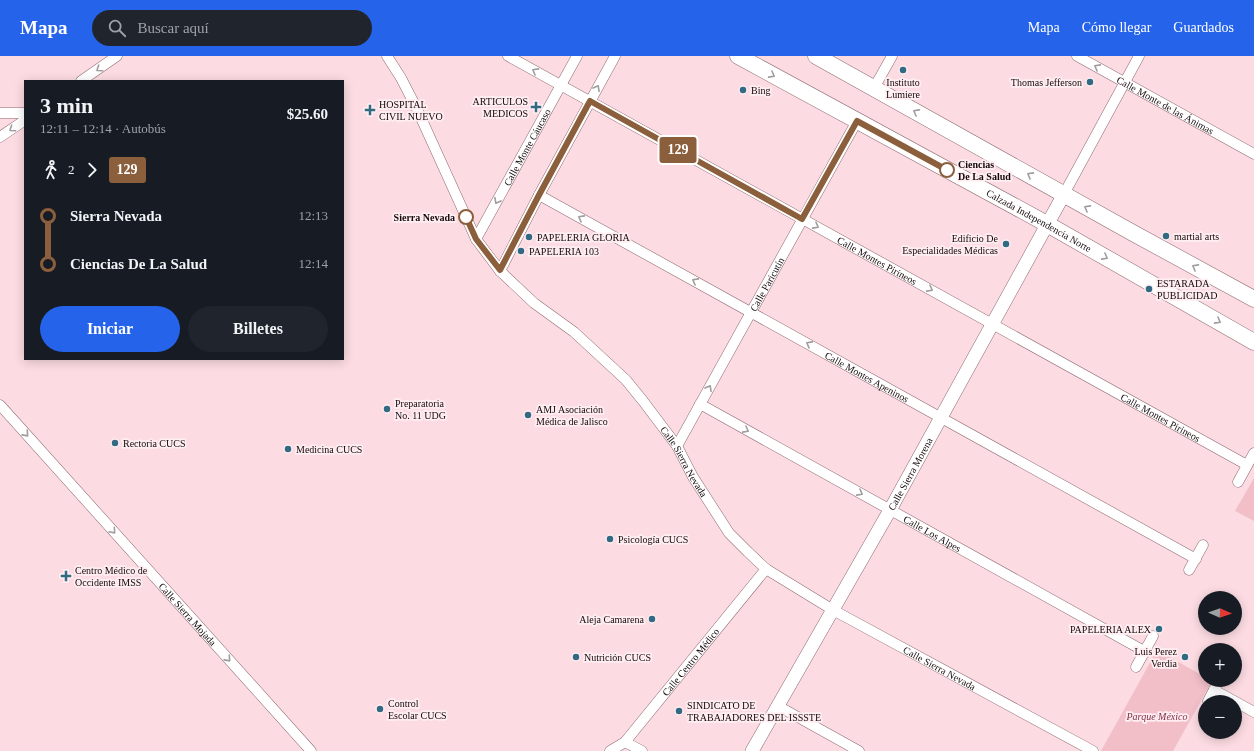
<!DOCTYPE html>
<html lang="es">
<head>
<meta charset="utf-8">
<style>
  body { margin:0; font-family:Georgia,serif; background:#20242c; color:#f1f3f6; height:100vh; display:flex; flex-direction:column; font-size:15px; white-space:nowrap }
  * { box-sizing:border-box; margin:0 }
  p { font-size:13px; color:#9ea1a6 }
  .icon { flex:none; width:22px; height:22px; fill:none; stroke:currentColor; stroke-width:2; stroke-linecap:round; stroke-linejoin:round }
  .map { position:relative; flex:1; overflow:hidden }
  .drawer { position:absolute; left:24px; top:24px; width:320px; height:280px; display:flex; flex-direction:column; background:#171b24; border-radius:0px; box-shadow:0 2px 10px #0003 }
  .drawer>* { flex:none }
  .badge { padding:0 8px; border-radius:3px; font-size:14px; line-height:26px }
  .needle { width:26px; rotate:92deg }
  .tools { position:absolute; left:1198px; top:535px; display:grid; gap:8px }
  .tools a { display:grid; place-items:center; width:44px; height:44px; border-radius:50%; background:#171b24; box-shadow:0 2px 10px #0003; font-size:20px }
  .map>.badge { position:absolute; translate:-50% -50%; box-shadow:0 0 0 2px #fff }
  .legs { display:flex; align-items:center; gap:6px; height:44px; padding:0 16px; font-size:13px }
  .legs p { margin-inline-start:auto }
  .summary { display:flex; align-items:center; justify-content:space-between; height:68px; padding:0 16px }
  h1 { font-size:22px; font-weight:700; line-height:30px }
  .cta { display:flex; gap:8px; margin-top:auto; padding:8px 16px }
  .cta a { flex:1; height:46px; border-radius:24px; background:#2563eb; color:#fff; font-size:16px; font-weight:700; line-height:46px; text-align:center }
  .cta a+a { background:#20242c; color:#f1f3f6 }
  ul { padding:0 16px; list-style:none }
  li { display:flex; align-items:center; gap:14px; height:48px; font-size:15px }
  li i { display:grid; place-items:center; width:6px; height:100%; margin:0 5px; background:currentColor }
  li i::after { content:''; width:10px; height:10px; margin:-5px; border:3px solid; border-radius:50%; background:#171b24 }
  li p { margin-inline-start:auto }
  li:first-child i { background:linear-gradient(#0000 50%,currentColor 0) }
  li:last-child i { background:linear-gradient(currentColor 50%,#0000 0) }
  header { display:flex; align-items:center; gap:24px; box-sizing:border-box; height:56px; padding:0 20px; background:#2563eb; color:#fff }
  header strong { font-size:19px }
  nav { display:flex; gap:22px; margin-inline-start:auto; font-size:14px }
  .search { width:280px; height:36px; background:#20242c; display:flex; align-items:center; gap:10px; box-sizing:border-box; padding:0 14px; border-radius:22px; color:#9ea1a6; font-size:15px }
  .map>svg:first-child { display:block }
  .green { fill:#f2bfc9 }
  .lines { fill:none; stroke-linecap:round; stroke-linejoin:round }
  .minor-casing { stroke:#8d6a71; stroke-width:11 }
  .tertiary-casing { stroke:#8d6a71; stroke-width:14 }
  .primary-casing { stroke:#8d6a71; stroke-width:17 }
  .minor { stroke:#fff; stroke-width:10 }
  .tertiary { stroke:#fff; stroke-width:13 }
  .primary { stroke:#fff; stroke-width:16 }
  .oneway { stroke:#a19c9d }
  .line-1-casing { stroke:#fff; stroke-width:9 }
  .line-1 { stroke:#8b5e3c; stroke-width:6 }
  .poi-dot { fill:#326a84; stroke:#ffeef1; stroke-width:1.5 }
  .stop-1-dot { fill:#fff; stroke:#8b5e3c; stroke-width:2 }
  .labels { text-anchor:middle; stroke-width:3.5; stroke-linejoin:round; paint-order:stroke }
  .poi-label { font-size:10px; fill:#15080b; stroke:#ffeef1; text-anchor:start }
  .street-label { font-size:10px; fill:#15080b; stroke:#ffeef1 }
  .stop-label { font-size:10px; font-weight:bold; fill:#15080b; stroke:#ffeef1; text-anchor:start }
  .park-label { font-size:10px; font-style:italic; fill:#802e46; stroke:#ffeef1 }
</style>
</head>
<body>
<header>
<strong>Mapa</strong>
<div class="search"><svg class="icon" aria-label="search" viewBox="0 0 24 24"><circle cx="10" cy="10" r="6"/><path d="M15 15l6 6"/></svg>Buscar aquí</div>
<nav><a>Mapa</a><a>Cómo llegar</a><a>Guardados</a></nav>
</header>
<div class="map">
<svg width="1254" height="695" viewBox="0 0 1254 695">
  <rect width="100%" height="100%" fill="#fcdce2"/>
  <path class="green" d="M1254 422V465L1235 455Z
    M1157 594 1205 621V624L1212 625 1173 695H1101Z"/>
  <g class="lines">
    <g class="minor-casing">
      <g id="minor">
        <path id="s1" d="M387 0 401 22 417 53 476 183 500 215 534 247 574 276 626 324 643 345 677 390 693 421 729 477 748 496 766 513 833 554 1093 695"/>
        <path id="s2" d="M508 0 1247 409"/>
        <path id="s3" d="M1077 0 1254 98"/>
        <path d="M81 25 117 0"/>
        <path d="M874 32 892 0"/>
        <path d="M0 57H25"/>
        <path d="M0 81 25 64"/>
        <path d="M1064 138 1139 0"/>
        <path id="s4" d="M539 139 1196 503"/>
        <path id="s5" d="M476 183 577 0"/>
        <path d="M500 215 539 139 615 0"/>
        <path id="s6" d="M700 348 1144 595"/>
        <path id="s7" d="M0 349 311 695"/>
        <path id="s8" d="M677 390 857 65"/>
        <path d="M1238 426 1254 397"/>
        <path d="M1189 514 1203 489"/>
        <path d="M1136 611 1153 580"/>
        <path d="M1214 634 1254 656"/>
        <path d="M1208 645 1219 624"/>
        <path d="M778 650 859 695"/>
        <path d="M625 686 642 695"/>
        <path id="s9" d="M610 695 625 686 766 513"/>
      </g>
    </g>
    <g class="tertiary-casing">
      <g id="tertiary">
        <path id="s10" d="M752 695 890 454 1064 138"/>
      </g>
    </g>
    <g class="primary-casing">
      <g id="primary">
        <path id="s11" d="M738 0 1047 168 1254 286"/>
        <path d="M816 0 1133 177 1254 243"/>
      </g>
    </g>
    <use href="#minor" class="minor"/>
    <use href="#tertiary" class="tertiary"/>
    <use href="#primary" class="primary"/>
  </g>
  <defs><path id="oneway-chevron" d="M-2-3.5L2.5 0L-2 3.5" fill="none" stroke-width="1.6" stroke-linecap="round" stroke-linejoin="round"/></defs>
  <g class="oneway">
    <use href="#oneway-chevron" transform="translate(1097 11) rotate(-151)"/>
    <use href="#oneway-chevron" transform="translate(99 13) rotate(145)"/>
    <use href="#oneway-chevron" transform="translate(535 15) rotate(-151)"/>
    <use href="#oneway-chevron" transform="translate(772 19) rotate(29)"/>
    <use href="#oneway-chevron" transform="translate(597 32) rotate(-61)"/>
    <use href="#oneway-chevron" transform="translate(916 56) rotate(-151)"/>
    <use href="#oneway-chevron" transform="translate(12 73) rotate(145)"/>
    <use href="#oneway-chevron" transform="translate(1030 119) rotate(-151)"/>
    <use href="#oneway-chevron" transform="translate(497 145) rotate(119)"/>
    <use href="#oneway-chevron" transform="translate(1087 152) rotate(-151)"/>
    <use href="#oneway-chevron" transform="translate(581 162) rotate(-151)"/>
    <use href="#oneway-chevron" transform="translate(816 170) rotate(29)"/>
    <use href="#oneway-chevron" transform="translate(1105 201) rotate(29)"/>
    <use href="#oneway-chevron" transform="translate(1195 211) rotate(-151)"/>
    <use href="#oneway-chevron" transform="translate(695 225) rotate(-151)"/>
    <use href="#oneway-chevron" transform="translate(930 233) rotate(29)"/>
    <use href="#oneway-chevron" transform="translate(1218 265) rotate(29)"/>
    <use href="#oneway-chevron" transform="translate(809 288) rotate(-151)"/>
    <use href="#oneway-chevron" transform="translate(709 332) rotate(-61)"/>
    <use href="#oneway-chevron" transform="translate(746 374) rotate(29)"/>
    <use href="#oneway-chevron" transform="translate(26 378) rotate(48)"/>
    <use href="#oneway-chevron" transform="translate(860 437) rotate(29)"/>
    <use href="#oneway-chevron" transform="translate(113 475) rotate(49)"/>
    <use href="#oneway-chevron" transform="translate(228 603) rotate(48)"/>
  </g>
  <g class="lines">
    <g class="line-1-casing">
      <path id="line-1" d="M466 161 476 183 500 214 539 139 590 45 802 163 857 65 947 114"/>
    </g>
    <use href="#line-1" class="line-1"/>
  </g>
  <g class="poi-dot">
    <circle cx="903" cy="14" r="4"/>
    <circle cx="1090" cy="26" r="4"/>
    <circle cx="743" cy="34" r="4"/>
    <path d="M534 45h4v4h4v4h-4v4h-4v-4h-4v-4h4z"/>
    <path d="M368 48h4v4h4v4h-4v4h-4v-4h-4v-4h4z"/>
    <circle cx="1166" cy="180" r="4"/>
    <circle cx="529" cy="181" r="4"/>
    <circle cx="1006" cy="188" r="4"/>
    <circle cx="521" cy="195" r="4"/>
    <circle cx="1149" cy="233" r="4"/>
    <circle cx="387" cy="353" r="4"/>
    <circle cx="528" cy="359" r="4"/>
    <circle cx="115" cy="387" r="4"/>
    <circle cx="288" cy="393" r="4"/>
    <circle cx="610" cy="483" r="4"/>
    <path d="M64 514h4v4h4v4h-4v4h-4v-4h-4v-4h4z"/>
    <circle cx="652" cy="563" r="4"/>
    <circle cx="1159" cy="573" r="4"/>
    <circle cx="576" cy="601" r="4"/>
    <circle cx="1185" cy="601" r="4"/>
    <circle cx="380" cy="653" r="4"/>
    <circle cx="679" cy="655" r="4"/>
  </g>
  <g class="stop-1-dot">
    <circle cx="947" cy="114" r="7"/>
    <circle cx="466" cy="161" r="7"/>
  </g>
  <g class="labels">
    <g class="poi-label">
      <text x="903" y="30" text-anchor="middle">Instituto<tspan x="903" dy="12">Lumiere</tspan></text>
      <text x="1082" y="30" text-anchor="end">Thomas Jefferson</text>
      <text x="751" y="38">Bing</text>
      <text x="528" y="49" text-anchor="end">ARTICULOS<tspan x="528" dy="12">MEDICOS</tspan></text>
      <text x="379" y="52">HOSPITAL<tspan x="379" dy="12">CIVIL NUEVO</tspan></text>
      <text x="1174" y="184">martial arts</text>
      <text x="537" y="185">PAPELERIA GLORIA</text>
      <text x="998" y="186" text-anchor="end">Edificio De<tspan x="998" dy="12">Especialidades Médicas</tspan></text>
      <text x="529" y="199">PAPELERIA 103</text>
      <text x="1157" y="231">ESTARADA<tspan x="1157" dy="12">PUBLICIDAD</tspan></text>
      <text x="395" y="351">Preparatoria<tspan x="395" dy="12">No. 11 UDG</tspan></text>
      <text x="536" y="357">AMJ Asociación<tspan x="536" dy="12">Médica de Jalisco</tspan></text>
      <text x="123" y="391">Rectoria CUCS</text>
      <text x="296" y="397">Medicina CUCS</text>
      <text x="618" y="487">Psicología CUCS</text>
      <text x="75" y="518">Centro Médico de<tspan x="75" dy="12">Occidente IMSS</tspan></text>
      <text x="644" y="567" text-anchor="end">Aleja Camarena</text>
      <text x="1151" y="577" text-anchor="end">PAPELERIA ALEX</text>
      <text x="1177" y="599" text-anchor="end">Luis Perez<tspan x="1177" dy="12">Verdia</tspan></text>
      <text x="584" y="605">Nutrición CUCS</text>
      <text x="388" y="651">Control<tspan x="388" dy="12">Escolar CUCS</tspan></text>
      <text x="687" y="653">SINDICATO DE<tspan x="687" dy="12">TRABAJADORES DEL ISSSTE</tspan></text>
    </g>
    <g class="street-label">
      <text dy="4" stroke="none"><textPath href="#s3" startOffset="101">Calle Monte de las Ánimas</textPath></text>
      <text dy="4" stroke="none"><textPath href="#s5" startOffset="105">Calle Monte Cáucaso</textPath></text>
      <text dy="4" stroke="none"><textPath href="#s11" startOffset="343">Calzada Independencia Norte</textPath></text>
      <text dy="4" stroke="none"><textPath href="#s2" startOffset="422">Calle Montes Pirineos</textPath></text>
      <text dy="4" stroke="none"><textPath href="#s8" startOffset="185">Calle Paricutín</textPath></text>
      <text dy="4" stroke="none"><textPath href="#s4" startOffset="375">Calle Montes Apeninos</textPath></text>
      <text dy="4" stroke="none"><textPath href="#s2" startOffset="746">Calle Montes Pirineos</textPath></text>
      <text dy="4" stroke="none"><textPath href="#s1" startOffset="511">Calle Sierra Nevada</textPath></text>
      <text dy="4" stroke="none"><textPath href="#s10" startOffset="319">Calle Sierra Morena</textPath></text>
      <text dy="4" stroke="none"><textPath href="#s6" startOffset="266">Calle Los Alpes</textPath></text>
      <text dy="4" stroke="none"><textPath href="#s7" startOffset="281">Calle Sierra Mojada</textPath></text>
      <text dy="4" stroke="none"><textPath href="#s9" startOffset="121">Calle Centro Médico</textPath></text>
      <text dy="4" stroke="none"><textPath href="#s1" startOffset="847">Calle Sierra Nevada</textPath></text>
    </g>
    <g class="stop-label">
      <text x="958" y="112">Ciencias<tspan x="958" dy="12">De La Salud</tspan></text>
      <text x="455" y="165" text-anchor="end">Sierra Nevada</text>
    </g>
    <g class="park-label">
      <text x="1157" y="664">Parque México</text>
    </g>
  </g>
</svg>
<div class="tools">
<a><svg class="needle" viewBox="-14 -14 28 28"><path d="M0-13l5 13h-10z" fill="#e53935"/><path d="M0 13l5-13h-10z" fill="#9ea1a6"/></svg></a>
<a>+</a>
<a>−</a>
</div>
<b class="badge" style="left:678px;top:94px;background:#8b5e3c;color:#fff">129</b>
<section class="drawer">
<div class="summary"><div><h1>3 min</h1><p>12:11 – 12:14 · Autobús</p></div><b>$25.60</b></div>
<div class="legs"><svg class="icon" aria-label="walk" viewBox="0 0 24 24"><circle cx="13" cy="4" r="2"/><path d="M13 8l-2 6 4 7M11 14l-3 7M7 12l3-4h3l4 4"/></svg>2<svg class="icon" aria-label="forward" viewBox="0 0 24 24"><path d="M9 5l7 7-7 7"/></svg><b class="badge" style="background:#8b5e3c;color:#fff">129</b></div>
<ul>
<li><i style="color:#8b5e3c"></i><b>Sierra Nevada</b><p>12:13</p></li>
<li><i style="color:#8b5e3c"></i><b>Ciencias De La Salud</b><p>12:14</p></li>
</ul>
<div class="cta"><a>Iniciar</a><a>Billetes</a></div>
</section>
</div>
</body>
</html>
